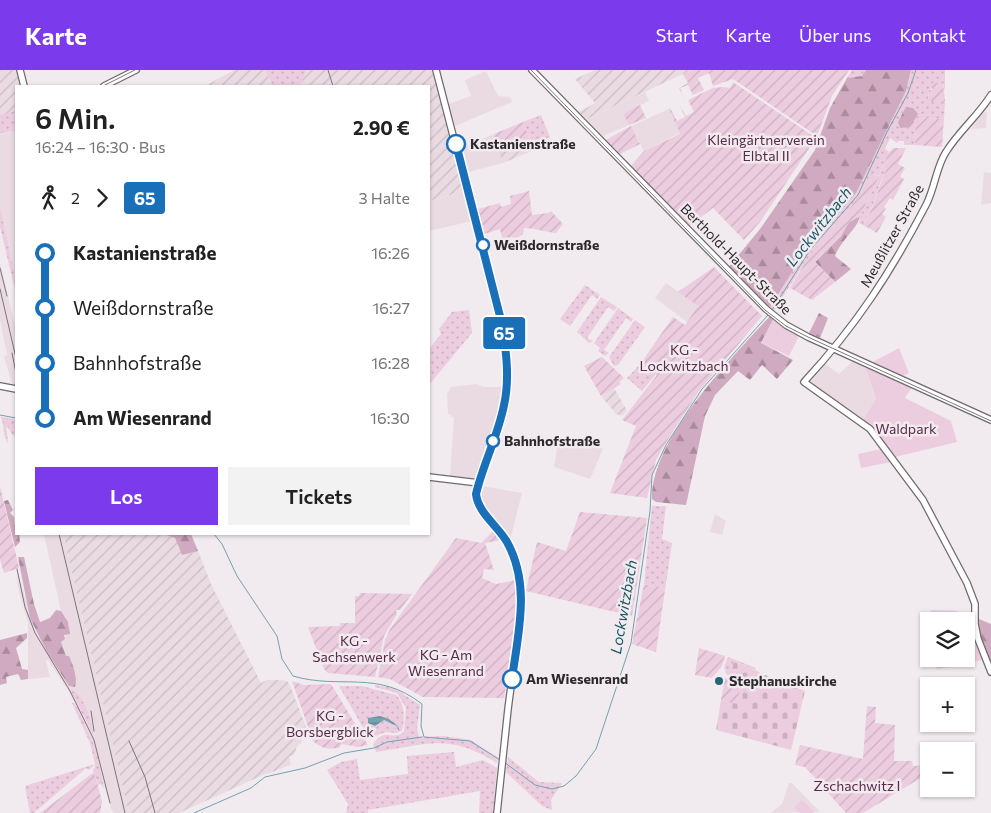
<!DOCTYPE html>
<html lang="de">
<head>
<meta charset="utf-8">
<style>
  body { margin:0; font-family:Commissioner,sans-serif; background:#f2f2f2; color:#222; height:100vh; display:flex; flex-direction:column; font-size:19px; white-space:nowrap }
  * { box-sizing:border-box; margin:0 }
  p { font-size:16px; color:#767676 }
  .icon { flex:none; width:28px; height:28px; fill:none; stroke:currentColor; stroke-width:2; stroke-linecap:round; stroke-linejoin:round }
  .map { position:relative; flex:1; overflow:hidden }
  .panel { position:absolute; left:15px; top:15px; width:415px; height:450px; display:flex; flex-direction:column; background:#fff; border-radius:0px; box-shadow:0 1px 4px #0004 }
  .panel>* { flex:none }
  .badge { padding:0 10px; border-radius:4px; font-size:18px; line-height:32px }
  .buttons { position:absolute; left:920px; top:542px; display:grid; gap:10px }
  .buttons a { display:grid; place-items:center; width:55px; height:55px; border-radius:0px; background:#fff; box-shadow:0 1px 4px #0004; font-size:25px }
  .map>.badge { position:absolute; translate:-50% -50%; box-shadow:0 0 0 2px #fff }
  .legs { display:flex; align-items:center; gap:8px; height:55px; padding:0 20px; font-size:16px }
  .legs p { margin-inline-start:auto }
  .headline { display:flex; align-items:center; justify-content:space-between; height:85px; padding:0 20px }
  h1 { font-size:28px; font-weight:600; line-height:38px }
  .action { display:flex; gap:10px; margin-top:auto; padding:10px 20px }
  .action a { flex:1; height:58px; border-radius:0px; background:#7c3aed; color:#fff; font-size:20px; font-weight:600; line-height:58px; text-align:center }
  .action a+a { background:#f2f2f2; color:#222 }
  ul { padding:0 20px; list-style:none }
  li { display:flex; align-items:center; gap:18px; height:55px; font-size:19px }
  li i { display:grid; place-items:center; width:8px; height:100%; margin:0 6px; background:currentColor }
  li i::after { content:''; width:12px; height:12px; margin:-6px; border:4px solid; border-radius:50%; background:#fff }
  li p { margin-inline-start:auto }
  li:first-child i { background:linear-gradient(#0000 50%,currentColor 0) }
  li:last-child i { background:linear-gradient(currentColor 50%,#0000 0) }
  header { display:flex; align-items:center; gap:30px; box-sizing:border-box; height:70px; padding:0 25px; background:#7c3aed; color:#fff }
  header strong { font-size:24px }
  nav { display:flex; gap:28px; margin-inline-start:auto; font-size:18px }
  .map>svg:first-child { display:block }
  .built { fill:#eadbe3 }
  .industrial { fill:url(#industrial-furrows) }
  .grass { fill:url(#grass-dots) }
  .forest { fill:url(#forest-firs) }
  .cemetery { fill:url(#cemetery-stones) }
  .park { fill:#eccddf }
  .garden { fill:url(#garden-furrows) }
  .water { fill:url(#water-rules) }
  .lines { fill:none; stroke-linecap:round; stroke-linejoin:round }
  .stream { stroke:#74a2b0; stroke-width:1 }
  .secondary-casing { stroke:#706a6d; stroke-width:8 }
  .secondary { stroke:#fff; stroke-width:5.5 }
  .tram { stroke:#7b7679; stroke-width:1 }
  .rail { stroke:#7b7679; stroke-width:1 }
  .line-1-casing { stroke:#fff; stroke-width:11 }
  .line-1 { stroke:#1a70b8; stroke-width:8 }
  .stop-1-dot { fill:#fff; stroke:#1a70b8; stroke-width:2.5 }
  .poi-dot { fill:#226678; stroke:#f1eaee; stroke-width:2 }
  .labels { text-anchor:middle; stroke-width:5; stroke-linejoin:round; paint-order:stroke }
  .park-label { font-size:14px; fill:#5a2a49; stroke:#f1eaee }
  .stop-label { font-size:14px; font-weight:bold; fill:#2d2a2c; stroke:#f1eaee; text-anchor:start }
  .street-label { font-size:14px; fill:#2d2a2c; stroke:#f1eaee }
  .poi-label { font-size:14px; font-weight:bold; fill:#2d2a2c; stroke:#f1eaee; text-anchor:start }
  .water-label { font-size:15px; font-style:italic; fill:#175666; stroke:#f1eaee }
</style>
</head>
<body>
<header>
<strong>Karte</strong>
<nav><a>Start</a><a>Karte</a><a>Über uns</a><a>Kontakt</a></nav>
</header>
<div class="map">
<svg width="991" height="743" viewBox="0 0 991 743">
  <defs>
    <pattern id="industrial-furrows" width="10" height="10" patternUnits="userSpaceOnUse" patternTransform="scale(1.25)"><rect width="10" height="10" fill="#eadbe3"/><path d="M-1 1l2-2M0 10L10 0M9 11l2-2" fill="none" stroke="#c9bcc3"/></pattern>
    <pattern id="grass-dots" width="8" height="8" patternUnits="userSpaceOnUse" patternTransform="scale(1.25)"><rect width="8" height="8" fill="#eccddf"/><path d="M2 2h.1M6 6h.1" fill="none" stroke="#cbb0c0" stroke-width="1.8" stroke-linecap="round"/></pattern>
    <pattern id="forest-firs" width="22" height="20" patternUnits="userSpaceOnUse" patternTransform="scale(1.25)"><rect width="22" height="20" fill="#d0aac0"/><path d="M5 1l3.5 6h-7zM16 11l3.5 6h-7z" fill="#a98b9c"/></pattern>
    <pattern id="cemetery-stones" width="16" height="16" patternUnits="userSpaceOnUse" patternTransform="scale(1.25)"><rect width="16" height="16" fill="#eccddf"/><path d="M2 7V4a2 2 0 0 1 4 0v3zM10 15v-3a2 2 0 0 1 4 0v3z" fill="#cbb0c0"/></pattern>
    <pattern id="garden-furrows" width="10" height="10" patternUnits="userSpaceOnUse" patternTransform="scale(1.25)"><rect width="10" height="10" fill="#eccddf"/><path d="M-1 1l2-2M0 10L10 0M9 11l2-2" fill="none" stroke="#cbb0c0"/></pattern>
    <pattern id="water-rules" width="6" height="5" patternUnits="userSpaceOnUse" patternTransform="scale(1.25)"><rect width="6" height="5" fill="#74a2b0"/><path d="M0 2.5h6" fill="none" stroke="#60848f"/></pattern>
  </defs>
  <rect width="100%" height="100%" fill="#f1eaee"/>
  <path class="built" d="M486 1 498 26 510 27 512 32 455 56 449 34 471 26 465 10Z
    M645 22 649 31 623 44 629 55 603 66 587 49Z
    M669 39 680 63 644 81 631 56Z
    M987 42 986 58 971 59 983 43Z
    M16 61V221L0 150V64Z
    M494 64 503 93 468 102 461 78Z
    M984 102 991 103V133L981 135Z
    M464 121 472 151 429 161V131Z
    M0 193 16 259V315L12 314 4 286 7 285 0 250Z
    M666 213 698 236 687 252 655 228Z
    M853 291 865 297 876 330 863 350 810 313 825 294 839 304Z
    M476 314 485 317H501V335L477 409 450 406 454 348 448 343 447 324 451 317Z
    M586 370 603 379 590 409 554 397 558 372 574 374Z
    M482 416 522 423 510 471 480 430Z
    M715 444 726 451 722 465 710 462Z
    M44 464H63L129 743H114L111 739 87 658 69 622 48 590 46 591 50 607 28 609V553L18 517 17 499 34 558 69 616 75 617 61 572 65 569 68 552 61 541Z
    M789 713H792L820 742 771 743 782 734Z"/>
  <path class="industrial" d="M0 0H17L21 16H16V61L0 64Z
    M234 0H265L273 16H205Z
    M307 0H432L464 121 429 131V16H299Z
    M595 0H691L587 49 579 42 595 33 575 9Z
    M531 72 534 80 503 93 500 85Z
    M614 318 627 341 622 346 616 344 601 326Z
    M63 464H164L175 468 182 485 198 481 211 514 261 613 267 610H280L287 611 290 615 309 665 301 667 302 672 297 676 294 685 289 687 291 695 261 706 179 743H129Z"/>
  <path class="grass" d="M265 0H307L299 16H273Z
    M852 0H866L862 6 847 8Z
    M911 0H945V21L943 13 929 20 928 31H945L944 49 917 48 915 75H904V71H898L897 73 890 68 885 79 889 82 878 106 872 103 849 140 804 194 773 242 769 239 799 191 856 123 906 21Z
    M16 41V60L0 63V45Z
    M541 45 550 67 532 74 523 52Z
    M884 96 887 97C877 117 875 136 863 155L859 153 860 146Z
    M0 138 16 210V224L0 157Z
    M585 215 600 225 597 229 592 225 570 256 560 249Z
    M601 227 617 237 614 241 608 237 587 268 593 271 589 273 577 262Z
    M618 238 633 249 631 252 626 248 604 280 609 283 605 286 598 281 600 278 594 273Z
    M469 240 472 263 429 315V279L441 264 439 259 452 242Z
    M635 250 645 257 618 295 614 296 609 287Z
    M641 293 656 304 642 321 627 308Z
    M1 347 16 349V367L12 364 6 355 8 373C2 365 5 357 1 347Z
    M652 436H666L662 469 672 473 665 520 644 514Z
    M728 587 756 598 755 600 734 591 730 607 727 605 724 597Z
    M375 615 394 618 420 635 417 658 419 667 444 666 471 670 497 687V693C449 663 428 674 376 682L373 675C383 657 392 671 404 662L406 638 397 623 375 617Z
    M339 616H362L396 625C405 633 405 649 402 661L396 663 386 662 369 668Z
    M74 620C86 632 91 647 93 664L71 621Z
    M72 633H74L78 639 97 682 104 719 101 714 98 715 93 699 95 698V694L89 700 86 698 34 743H30L25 716 95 694 90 673Z
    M454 682 456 697 483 690 497 698 493 743H479L480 721 368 740V743H346L348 734 327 700 341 692 357 689 360 710 408 704 407 686Z
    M508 687 539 712 562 713 551 730 552 740 542 736 506 702Z"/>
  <path class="forest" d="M866 0H911L906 21 856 123 799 191 769 239 728 198 760 159 815 80 830 38 847 8 862 6Z
    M906 37 913 38 918 44 910 57 900 58 898 52Z
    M860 146C858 158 841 170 835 186L851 199 835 212 815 192 841 166 849 152Z
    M819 243 828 248 820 268 809 263Z
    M770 246 773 250 761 273 793 290 777 309 762 295 750 310 738 301 715 325 705 346 686 435 656 432 652 429C651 369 731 289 770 246Z
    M8 430 13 440 10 443 14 447 16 464H19L20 472 15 477 4 431Z
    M164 464H191L198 481 182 485 175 468Z
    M18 487H24L34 534 40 552 50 548 56 540 61 541 68 552 70 564 64 565 65 569 61 572 66 586H69C73 595 78 608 75 617L69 616 47 582 30 548Z
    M979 549 991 554V595L978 559Z
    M27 563V568L16 578 22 599 28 600V609L21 610 18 604 6 607 7 613 0 615V570Z"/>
  <path class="cemetery" d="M734 591 759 602 762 606 765 605 805 621 791 680 716 660 721 630 737 633 741 613 729 609Z"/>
  <path class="park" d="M773 250 799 266 789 286 761 273Z
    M899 278 909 303 903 306 873 292Z
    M865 297 912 317 905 328 951 351 957 372 895 387 863 350 876 329Z
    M881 379 891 392 861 398 858 384Z
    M932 540 957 541 970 549 975 572 982 590 937 599 935 589H966V551L929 553 927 544Z
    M802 730 814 741 812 743H800L794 737Z"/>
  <path class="garden" d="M691 0H849L832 26 817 66 733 9 713 16 709 3 698 8 704 20 693 25 688 15 680 18 684 30 679 18 688 13 683 4Z
    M733 12 816 68 760 152 744 170 713 138 689 156 631 96 644 81 680 64 669 39 670 38 677 51 685 47 679 34 686 46 694 42 688 30 713 18 723 17 730 18Z
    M932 13H943L945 31H928L929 20H932Z
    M640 35 646 48 629 55 623 44Z
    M916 48 944 49 942 77 915 75Z
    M523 52 531 72 500 85 494 64Z
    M631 56 640 74 620 84 606 70Z
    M893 78H906L898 94 905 98 900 107 904 109 893 130 890 128 884 137 886 139 882 144 886 147 877 163 863 155C875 137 878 117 887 97L884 96 860 146 849 152 841 166 815 192 835 212 812 230 790 218 809 186 849 140 872 103 878 106 889 82Z
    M529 121 532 145 548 143 551 141 563 154 556 163C544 162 536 158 524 158L523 164 517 168 510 167 509 171H503L500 159 484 164 478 139 500 133 501 137 511 134 510 126Z
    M714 197 762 246 699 321 662 379 656 390 647 428 610 423 636 356 622 350 657 305 641 293 673 247 685 255 698 236 678 222Z
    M602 287 624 308 619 312 621 314 601 326 584 296Z
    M0 416 19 498 4 503 0 490Z
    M580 442 647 448 632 546 526 521 537 472 566 481Z
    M494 460 501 470 485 473 494 500 484 499 482 508 496 514 516 510 518 536 504 628 423 627 390 609 378 607 385 570 390 559 456 468 481 473Z
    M644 514 665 520 656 582 632 574Z
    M360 523 412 524 400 540H396L397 544 384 566 375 607 328 603 324 599 308 557 340 556V553H355V526H359Z
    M699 578 725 586 722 596 712 608 695 605Z
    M725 608 741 613 737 634 721 630Z
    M292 611 303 615 331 614 368 675 358 677 342 674 339 678C328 679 322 679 313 671Z
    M867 636 876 637 875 653 895 655 894 691H912L913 696 929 695V703L863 743H846L805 697 795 695 800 675 863 689Z
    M94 702 102 731 100 743H40Z"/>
  <path class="water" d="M380 646 389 649 399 657 384 650 375 656 368 653V648Z"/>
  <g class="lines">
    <path class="stream" d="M772 240 810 180 858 125 887 62 908 23 916 0
      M0 345 16 348
      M214 464 222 474 237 506 277 566 282 589 293 606C341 620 377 599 422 634L421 656 424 667 470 671 500 690
      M398 658 399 660
      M504 692 535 715 552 719 564 716 576 706 596 679 631 573 650 441 652 405 666 375 702 319 768 245
      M194 743 251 718 265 707 305 698 344 683 374 678 387 672 422 667"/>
    <g class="secondary-casing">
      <path id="secondary" d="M20 0 24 16
        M436 0 502 254C506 281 510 309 504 335 498 366 483 394 476 424L479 435 505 469 513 484 519 506 522 532 508 639 497 743
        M532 0 766 239 786 255 808 267 991 350
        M104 16 136 0
        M991 25C978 46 959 61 946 82 936 97 935 118 926 135 891 202 856 256 804 312L870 359 923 430 967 513 975 534V554L978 569 991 602
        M0 316 16 319
        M429 407 479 413"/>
    </g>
    <use href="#secondary" class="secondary"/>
    <path class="tram" d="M531 0 765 240 786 256 808 267 991 351
      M103 16 135 0"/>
    <path class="rail" d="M328 0 333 16
      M0 198 7 226
      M0 219 16 288
      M12 283 16 303
      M59 464 125 743
      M17 499 25 537 35 563 70 621 94 670 110 733
      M91 641 94 661
      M129 671 145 707 155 743"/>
  </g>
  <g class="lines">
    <g class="line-1-casing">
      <path id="line-1" d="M456 74 502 254C506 280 510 309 504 335 498 366 483 394 476 424 478 443 498 456 507 472 531 515 518 563 512 609"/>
    </g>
    <use href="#line-1" class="line-1"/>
  </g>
  <g class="stop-1-dot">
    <circle cx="456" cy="74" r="9"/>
    <circle cx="483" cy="175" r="6"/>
    <circle cx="493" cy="371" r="6"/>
    <circle cx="512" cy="609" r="9"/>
  </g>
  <circle class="poi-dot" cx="719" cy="611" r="5"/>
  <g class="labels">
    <g class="park-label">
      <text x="766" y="75">Kleingärtnerverein<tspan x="766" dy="16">Elbtal II</tspan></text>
      <text x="684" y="285">KG -<tspan x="684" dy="16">Lockwitzbach</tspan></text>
      <text x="906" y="364">Waldpark</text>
      <text x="354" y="576">KG -<tspan x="354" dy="16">Sachsenwerk</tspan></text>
      <text x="446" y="590">KG - Am<tspan x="446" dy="16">Wiesenrand</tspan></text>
      <text x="330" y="651">KG -<tspan x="330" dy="16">Borsbergblick</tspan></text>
      <text x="857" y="721">Zschachwitz I</text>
    </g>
    <g class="stop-label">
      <text x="470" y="79">Kastanienstraße</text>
      <text x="494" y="180">Weißdornstraße</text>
      <text x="504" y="376">Bahnhofstraße</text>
      <text x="526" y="614">Am Wiesenrand</text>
    </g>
    <g class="street-label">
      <text transform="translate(892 166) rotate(-61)" y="5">Meußlitzer Straße</text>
      <text transform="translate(736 189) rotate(45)" y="5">Berthold-Haupt-Straße</text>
    </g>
    <g class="poi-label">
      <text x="729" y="616">Stephanuskirche</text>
    </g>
    <g class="water-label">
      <text transform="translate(819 157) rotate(-52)" y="5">Lockwitzbach</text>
      <text transform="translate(624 537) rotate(-80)" y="5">Lockwitzbach</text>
    </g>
  </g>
</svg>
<div class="buttons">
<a><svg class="icon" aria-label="layers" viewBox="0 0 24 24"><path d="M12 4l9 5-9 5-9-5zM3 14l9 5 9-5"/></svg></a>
<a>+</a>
<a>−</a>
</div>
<b class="badge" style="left:504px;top:263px;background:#1a70b8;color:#fff">65</b>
<section class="panel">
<div class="headline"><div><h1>6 Min.</h1><p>16:24 – 16:30 · Bus</p></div><b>2.90 €</b></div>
<div class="legs"><svg class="icon" aria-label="walk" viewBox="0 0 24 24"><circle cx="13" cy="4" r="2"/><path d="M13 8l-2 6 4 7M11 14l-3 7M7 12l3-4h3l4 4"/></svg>2<svg class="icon" aria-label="forward" viewBox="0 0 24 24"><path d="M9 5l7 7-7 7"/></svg><b class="badge" style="background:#1a70b8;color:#fff">65</b><p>3 Halte</p></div>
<ul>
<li><i style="color:#1a70b8"></i><b>Kastanienstraße</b><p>16:26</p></li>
<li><i style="color:#1a70b8"></i><span>Weißdornstraße</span><p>16:27</p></li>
<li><i style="color:#1a70b8"></i><span>Bahnhofstraße</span><p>16:28</p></li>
<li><i style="color:#1a70b8"></i><b>Am Wiesenrand</b><p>16:30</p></li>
</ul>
<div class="action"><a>Los</a><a>Tickets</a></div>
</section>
</div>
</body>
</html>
